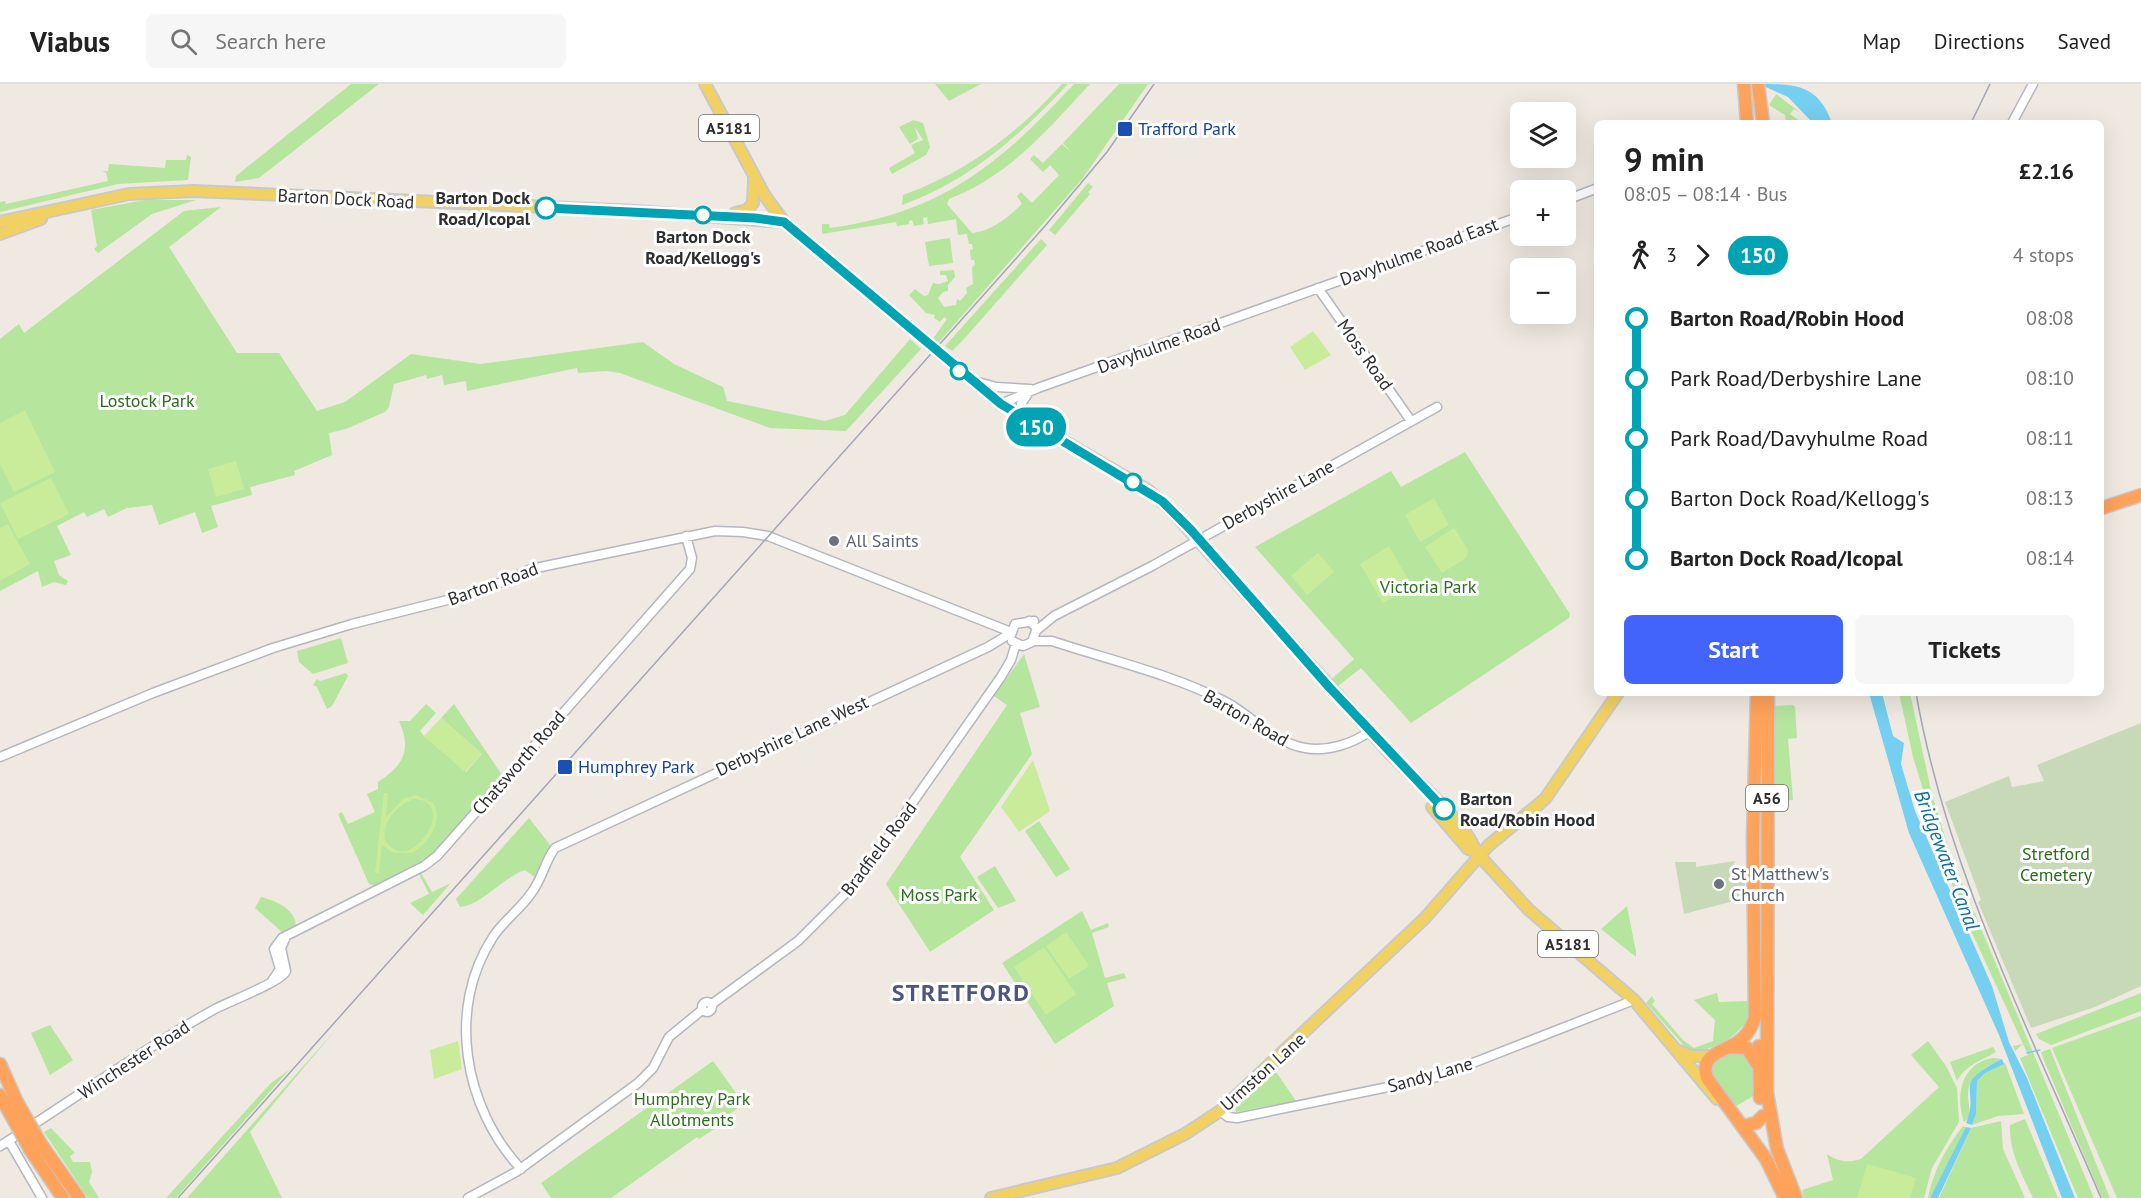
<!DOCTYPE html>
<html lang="en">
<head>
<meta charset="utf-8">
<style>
  body { margin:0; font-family:"PT Sans",sans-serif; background:#f6f6f6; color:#222; height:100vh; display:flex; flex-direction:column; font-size:22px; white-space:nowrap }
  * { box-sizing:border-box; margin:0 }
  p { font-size:20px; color:#767676 }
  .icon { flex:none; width:33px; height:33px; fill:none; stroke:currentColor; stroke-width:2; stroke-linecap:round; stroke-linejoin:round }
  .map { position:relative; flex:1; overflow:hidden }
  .details { position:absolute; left:1594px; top:36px; width:510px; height:576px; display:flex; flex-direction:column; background:#fff; border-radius:9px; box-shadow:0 6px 24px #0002 }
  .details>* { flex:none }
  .badge { padding:0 12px; border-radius:20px; font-size:21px; line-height:39px }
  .buttons { position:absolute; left:1510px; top:18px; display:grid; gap:12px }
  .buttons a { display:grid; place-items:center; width:66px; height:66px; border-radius:9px; background:#fff; box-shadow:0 6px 24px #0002; font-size:30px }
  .map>.badge { position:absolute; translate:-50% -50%; box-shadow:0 0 0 3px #fff }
  .legs { display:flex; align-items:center; gap:9px; height:66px; padding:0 30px; font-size:20px }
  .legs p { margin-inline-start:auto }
  .headline { display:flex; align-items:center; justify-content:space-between; height:102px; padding:0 30px }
  h1 { font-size:33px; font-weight:800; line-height:45px }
  .primary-button { display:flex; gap:12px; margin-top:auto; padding:12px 30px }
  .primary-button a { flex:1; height:69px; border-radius:9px; background:#4264fb; color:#fff; font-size:24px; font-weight:800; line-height:69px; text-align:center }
  .primary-button a+a { background:#f6f6f6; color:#222 }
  ul { padding:0 30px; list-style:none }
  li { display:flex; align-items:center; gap:21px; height:60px; font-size:22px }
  li i { display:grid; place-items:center; width:9px; height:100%; margin:0 8px; background:currentColor }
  li i::after { content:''; width:15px; height:15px; margin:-8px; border:4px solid; border-radius:50%; background:#fff }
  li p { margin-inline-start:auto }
  li:first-child i { background:linear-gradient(#0000 50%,currentColor 0) }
  li:last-child i { background:linear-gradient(currentColor 50%,#0000 0) }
  header { display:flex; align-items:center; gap:36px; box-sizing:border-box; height:84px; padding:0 30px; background:#fff; border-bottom:2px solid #e0e0e0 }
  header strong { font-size:28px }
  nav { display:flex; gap:33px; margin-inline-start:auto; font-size:21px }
  .search { width:420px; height:54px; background:#f6f6f6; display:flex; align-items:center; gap:15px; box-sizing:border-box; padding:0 21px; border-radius:9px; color:#767676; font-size:22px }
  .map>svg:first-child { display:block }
  .green { fill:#b6e59e }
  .cemetery { fill:#c8d9b8 }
  .pitch { fill:#c9ec9a; fill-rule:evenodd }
  .water { fill:#75cff0 }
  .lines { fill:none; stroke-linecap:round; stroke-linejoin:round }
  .stream { stroke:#75cff0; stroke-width:1.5 }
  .minor-casing { stroke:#b4b7c1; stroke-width:11 }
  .major-casing { stroke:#c9c9c9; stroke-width:14 }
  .highway-casing { stroke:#c9c9c9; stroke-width:15 }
  .minor { stroke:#fff; stroke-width:8 }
  .major { stroke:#f2d163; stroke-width:10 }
  .highway { stroke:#ffa35c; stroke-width:12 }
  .tram { stroke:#a3a6b8; stroke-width:1.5 }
  .rail { stroke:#a3a6b8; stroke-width:1.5 }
  .highway-bridge-casing { stroke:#c9c9c9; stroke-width:15; stroke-linecap:butt }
  .highway-bridge { stroke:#ffa35c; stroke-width:12 }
  .line-1-casing { stroke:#fff; stroke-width:14 }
  .line-1 { stroke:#00a3b4; stroke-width:9 }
  .transit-dot { fill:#1a4fb4; stroke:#fff; stroke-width:2 }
  .stop-1-dot { fill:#fff; stroke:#00a3b4; stroke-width:3 }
  .worship-dot { fill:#6b7280; stroke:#fff; stroke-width:2 }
  .labels { text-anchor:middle; stroke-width:6; stroke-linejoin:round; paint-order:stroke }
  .shield { fill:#fff; stroke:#6d6d6d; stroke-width:1.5 }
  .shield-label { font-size:16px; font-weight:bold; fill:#2e2e2e }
  .transit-label { font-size:18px; fill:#164399; stroke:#fff; text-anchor:start }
  .stop-label { font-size:18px; font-weight:bold; fill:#2e2e2e; stroke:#fff; text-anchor:end }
  .street-label { font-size:18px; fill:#2e2e2e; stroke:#fff }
  .park-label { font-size:18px; fill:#2c6e1b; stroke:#fff }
  .worship-label { font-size:18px; fill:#5b616d; stroke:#fff; text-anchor:start }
  .water-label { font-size:20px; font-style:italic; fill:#0d6fa3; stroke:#fff }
  .district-label { font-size:24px; font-weight:bold; letter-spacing:1.5px; fill:#4d5680; stroke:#fff }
</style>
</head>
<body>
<header>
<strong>Viabus</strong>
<div class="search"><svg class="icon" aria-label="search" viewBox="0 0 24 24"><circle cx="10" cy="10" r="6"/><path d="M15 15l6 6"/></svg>Search here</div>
<nav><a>Map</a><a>Directions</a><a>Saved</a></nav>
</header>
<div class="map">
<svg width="2141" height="1114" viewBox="0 0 2141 1114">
  <rect width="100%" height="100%" fill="#efe9e1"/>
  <path class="green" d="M351 0H379L259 94 235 98 236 92Z
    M935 0H981L949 17Z
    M1062 0H1068C1020 51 970 97 902 121L903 111C967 88 1017 50 1062 0Z
    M1074 0H1090C1048 45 1008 93 949 115L947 120 972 149C994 146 1007 134 1022 120L1017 112 1021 108 1032 119 1059 91 1050 81 1043 88 1030 75 1034 71 1043 79 1062 60 1071 68 1063 59 1119 0H1148L1083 94 939 258 932 256 947 235 944 233 940 238 934 234 935 231 926 229 909 211 915 205 924 212 928 211 933 199 939 200 948 197 946 191H940V187L954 186 955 193 948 201V207L943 208 938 214 944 223 956 221 957 215 960 217 967 209 966 204 973 200 972 184 975 180 974 176H971L970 166 973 165 972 160H969L967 150 958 151 956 135 928 140 927 133 923 134 924 140 914 142 912 136 909 137V140L897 142 896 138 822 150V140H829L830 144C941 129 1000 80 1074 0Z
    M1776 10 1801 29 1794 25 1790 30 1801 38H1809L1786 39 1785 31 1769 21Z
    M913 36 923 39 930 63 926 71 892 90 889 84 915 69 911 61 923 56 915 43 918 55 910 60 899 43Z
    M187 71 191 73 188 96 118 100 0 128V118L5 117 6 120 108 97 106 89 102 87H108L109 80 165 84 166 76H186Z
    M1088 99 1093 103 1088 108 1090 110 1055 151 1049 146Z
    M145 116H196L152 130 98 169 94 165 97 162 91 126Z
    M221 123 169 163 237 269H279L317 327 345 318 411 270 481 280 643 258 674 280 723 303 727 317 825 337 845 331 910 255 921 265 846 347 770 344 620 289 606 287 578 289 577 284 467 307 466 297 444 301 442 291 427 295 426 291 394 300 389 323 385 328 346 345 329 349 332 371 294 387 295 391 250 403 252 411 211 422 218 443 202 449 195 428 159 441 152 421 127 424 108 433 104 425 87 433 84 428 57 442 71 471 54 477 59 491 68 497 66 501 54 498 42 503 38 487 0 507V255L19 240 24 249 184 127Z
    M950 154 953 179 929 182 925 158Z
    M1041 155 1047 161 964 255 952 267 945 262Z
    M1465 368 1570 530 1569 534 1411 639 1361 584 1338 602 1332 595 1354 575 1255 463 1391 387 1401 403Z
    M341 554 348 579 313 590 299 578 297 567Z
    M1024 570 1040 623 1020 629 1032 670 960 773 994 826 930 868 886 800 1007 621 994 612Z
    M346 589 348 592 332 622 327 625 317 603 313 601 317 595 320 597Z
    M1899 609H1910L1932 711 1952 775 2094 1114H2078L2020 974 2028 971 2023 960 2015 967 2013 962 2023 960 1957 816 1913 673Z
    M426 620 436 629 420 647 424 652 466 688 482 670 441 634 454 620 502 691 432 771 375 802 369 800 338 730 342 728 348 740 375 728 367 710 378 705V698C404 681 412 666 399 637H410Z
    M1793 621 1795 623 1797 654 1788 655 1793 716 1772 717 1775 622Z
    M529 734 551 762 536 794 525 786C503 793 481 822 460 823L456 815Z
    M1039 737 1070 785 1056 793 1025 747Z
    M995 782 1016 817 998 824 977 793Z
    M421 789 432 808 451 799 423 831 410 819 429 810 419 790Z
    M261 813C276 817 296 825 296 843L283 849 255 824Z
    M1627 822 1636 868V873L1601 845Z
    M1082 827 1091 846 1108 839 1109 843 1092 849 1105 894 1124 889 1126 894 1107 899 1114 922 1055 960 1002 879Z
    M1717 909 1719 918 1747 917C1761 943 1706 974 1687 965L1646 919 1652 912 1655 917 1652 920 1683 956 1694 964 1713 957 1715 936 1694 916Z
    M2141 909V927L2051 961 2039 955 2036 950Z
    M2141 932V1114H2117L2052 964Z
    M50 941 73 976 50 991 31 949Z
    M337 944 250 1048 282 1114H187Z
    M1928 957 1946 982 1957 1004 1959 1038 1932 1084 1924 1114H1804L1802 1106 1833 1096 1827 1070C1838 1078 1848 1079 1861 1075L1939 1003 1911 971Z
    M1993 963 1996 968C1979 978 1967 980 1957 997L1950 978Z
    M1737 965 1753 974 1757 1010 1734 1023 1713 998 1710 982 1717 975Z
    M2050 965 2110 1114H2102L2045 979 2041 968Z
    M1993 974 2002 975C1990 981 1974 989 1969 1002 1965 1014 1975 1032 1964 1038 1955 1012 1961 979 1993 974Z
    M713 977 744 1020 718 1038 719 1042 699 1055 697 1053 611 1114H551L541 1099Z
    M2005 979 2024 1030 1998 1032 1972 1041 1976 1030 1977 997 1985 989Z
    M1274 985 1296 1017 1236 1028 1234 1024Z
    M289 986 176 1114H166L271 999Z
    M2025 1035 2058 1114H2033C2022 1090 2009 1068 2010 1041Z
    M2001 1037 2003 1065 2025 1114H1939L1971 1044Z
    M1963 1042 1966 1043 1962 1053 1930 1114H1928C1933 1087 1946 1064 1963 1042Z
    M51 1044 75 1069 70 1072 73 1078H90L92 1088 89 1098 99 1114H88L44 1048Z"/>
  <path class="cemetery" d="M2141 639V902L2095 923 2031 944 1978 818 1981 816 1945 718 2009 692 2012 703 2044 697 2037 681Z
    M1735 777 1731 786 1745 790V814L1684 830 1675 778H1696V783Z"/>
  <path class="pitch" d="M1313 247 1331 271 1305 286 1290 263Z
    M25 326 55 388 14 408 0 380V339Z
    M236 377 244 405 216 413 208 385Z
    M51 394 69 430 18 455 0 419Z
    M1434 414 1449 441 1420 458 1405 431Z
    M8 440 30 480 0 497V444Z
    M1454 444 1468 466 1466 474 1442 489 1425 463Z
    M1389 462 1412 502 1383 519 1360 480Z
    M1318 469 1334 488 1307 511 1291 492Z
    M441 634 482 670 465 688 424 652Z
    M1033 676 1050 727 1019 748 1001 723Z
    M384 709H388L386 733 403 715 416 711 433 719C444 737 429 759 412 769H393L382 761 379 789H375ZM414 715C461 716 409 796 385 756 381 739 398 720 414 715Z
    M1066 848 1089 882 1069 895 1046 862Z
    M1044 863 1076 910 1046 931 1014 883Z
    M458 957 462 985 434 995 430 966Z
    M1867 1080 1916 1094 1910 1114H1857Z"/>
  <path class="water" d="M1759 0C1795 0 1818 0 1832 39H1813L1788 13Z
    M1869 609H1882L1893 652 1904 659 1901 680 1915 727 1992 902 2009 958 2027 994 2075 1114H2062L1999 951 1909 749Z
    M2002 975 2004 980 1985 989 1977 997 1976 1030 1972 1041 1966 1039C1981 1002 1949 1002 2002 975Z
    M1966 1043 1971 1044 1938 1114H1930Z"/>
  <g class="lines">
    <path class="stream" d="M2027 969 2040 966"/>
    <g class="minor-casing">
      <path id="minor" d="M2012 39 2033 0
        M1566 116 1598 104
        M1318 204 1411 337
        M978 298 996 303 1030 305
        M1001 320 1038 304 1521 132
        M1024 334 1021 320 1029 308
        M1037 546 1054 532 1152 482 1437 323
        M1011 551 1015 540 1034 537
        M1012 557 1023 562 1032 558 1037 544 1029 537
        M1033 557H1052C1109 576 1172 590 1226 618 1252 632 1274 659 1305 664 1326 668 1353 660 1370 647
        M0 673 153 609 273 564 352 540 479 508 531 485 715 447 743 448 768 452 1011 548
        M272 897 280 885 274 865 282 854 424 782 437 772 690 485 692 474 686 452
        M702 923a5 5 0 1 1 10 0a5 5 0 1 1-10 0Z
        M712 920 798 857 856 799 1001 593 1011 576 1016 559
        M1220 1027 1228 1033 1237 1034 1437 993 1634 916
        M9 1057 42 1114
        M0 1062C72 1017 141 966 215 925 228 918 283 897 286 887L281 864 285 855
        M521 1085C464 1024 446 925 493 853 504 836 521 825 532 808 542 795 545 777 555 764L988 563 1011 549
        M468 1114 516 1088 638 999 653 984 669 953 702 926"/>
    </g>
    <g class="major-casing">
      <path id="major" d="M705 0 765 112 784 138 1001 320 1149 407 1171 426 1386 665C1403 684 1472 745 1475 767
        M735 129 747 126 753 119 754 96
        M0 138 129 110 194 107 635 127 784 138
        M0 150 41 135
        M1432 723 1468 765 1475 767 1529 826 1634 916 1717 1015
        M1679 967 1691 972H1711
        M991 1114 1117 1084 1185 1050 1220 1027 1425 834 1488 762 1545 715 1618 609"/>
    </g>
    <g class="highway-casing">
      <path id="highway" d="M1744 0 1747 39
        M1758 0 1763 39
        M2102 424 2141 411
        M1757 609 1753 754 1755 934C1751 944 1747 952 1738 958 1723 968 1699 970 1707 994L1766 1075 1785 1114
        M1768 609 1767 1009 1777 1065 1796 1114
        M1759 962 1760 1014
        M1729 963 1747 964 1757 980
        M0 980 17 1018
        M0 1011 7 1024
        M1743 1042 1756 1039 1763 1032
        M41 1060 79 1114
        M31 1067 63 1114"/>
    </g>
    <use href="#minor" class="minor"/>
    <use href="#major" class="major"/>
    <use href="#highway" class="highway"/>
    <path class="tram" d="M1971 39 1990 0
      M1916 609C1947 787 2031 949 2101 1114"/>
    <path class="rail" d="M178 1114 1045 142 1107 68 1154 0"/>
    <g class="highway-bridge-casing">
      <path id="highway-bridge" d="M17 1018 41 1060
        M7 1024 31 1067"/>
    </g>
    <use href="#highway-bridge" class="highway-bridge"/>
  </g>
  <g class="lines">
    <g class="line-1-casing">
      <path id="line-1" d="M546 124 755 134 784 138 1001 320 1162 417 1191 446 1329 603 1444 725"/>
    </g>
    <use href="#line-1" class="line-1"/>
  </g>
  <g class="transit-dot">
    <rect x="1117" y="37" width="16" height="16" rx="3"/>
    <rect x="557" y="675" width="16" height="16" rx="3"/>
  </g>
  <g class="stop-1-dot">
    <circle cx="546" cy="124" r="10"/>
    <circle cx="703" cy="131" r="8"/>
    <circle cx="959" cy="287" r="8"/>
    <circle cx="1133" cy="398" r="8"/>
    <circle cx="1444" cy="725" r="10"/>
  </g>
  <g class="worship-dot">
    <circle cx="834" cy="457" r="6"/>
    <circle cx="1719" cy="800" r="6"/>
  </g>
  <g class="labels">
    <g class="shield">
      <rect x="699" y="31" width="60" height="26" rx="4.5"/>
      <rect x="1746" y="701" width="42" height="26" rx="4.5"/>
      <rect x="1538" y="847" width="60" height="26" rx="4.5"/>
    </g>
    <g class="shield-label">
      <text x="729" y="50">A5181</text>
      <text x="1767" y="720">A56</text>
      <text x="1568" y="866">A5181</text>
    </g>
    <g class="transit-label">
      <text x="1138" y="51">Trafford Park</text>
      <text x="578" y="689">Humphrey Park</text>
    </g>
    <g class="stop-label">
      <text x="530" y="120">Barton Dock<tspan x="530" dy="21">Road/Icopal</tspan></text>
      <text x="703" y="159" text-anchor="middle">Barton Dock<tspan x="703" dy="21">Road/Kellogg's</tspan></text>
      <text x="1460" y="721" text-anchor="start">Barton<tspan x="1460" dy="21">Road/Robin Hood</tspan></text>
    </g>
    <g class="street-label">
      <text transform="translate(346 115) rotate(3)" y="6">Barton Dock Road</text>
      <text transform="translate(1419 168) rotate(-20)" y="6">Davyhulme Road East</text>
      <text transform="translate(1159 262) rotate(-20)" y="6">Davyhulme Road</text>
      <text transform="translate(1365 271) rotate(55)" y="6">Moss Road</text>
      <text transform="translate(1278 411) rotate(-29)" y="6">Derbyshire Lane</text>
      <text transform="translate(493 500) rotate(-20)" y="6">Barton Road</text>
      <text transform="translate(1246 634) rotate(30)" y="6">Barton Road</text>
      <text transform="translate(792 652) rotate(-25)" y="6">Derbyshire Lane West</text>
      <text transform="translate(519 679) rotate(-49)" y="6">Chatsworth Road</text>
      <text transform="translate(879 765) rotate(-53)" y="6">Bradfield Road</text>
      <text transform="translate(134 976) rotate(-33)" y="6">Winchester Road</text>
      <text transform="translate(1263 988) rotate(-42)" y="6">Urmston Lane</text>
      <text transform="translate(1430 991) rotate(-16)" y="6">Sandy Lane</text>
    </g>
    <g class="park-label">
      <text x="147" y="323">Lostock Park</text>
      <text x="1428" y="509">Victoria Park</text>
      <text x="2056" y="776">Stretford<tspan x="2056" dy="21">Cemetery</tspan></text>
      <text x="939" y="817">Moss Park</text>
      <text x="692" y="1021">Humphrey Park<tspan x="692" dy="21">Allotments</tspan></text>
    </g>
    <g class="worship-label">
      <text x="846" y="463">All Saints</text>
      <text x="1731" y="796">St Matthew's<tspan x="1731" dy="21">Church</tspan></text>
    </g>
    <g class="water-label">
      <text transform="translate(1947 776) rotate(69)" y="7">Bridgewater Canal</text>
    </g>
    <g class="district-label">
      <text x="961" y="917">STRETFORD</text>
    </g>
  </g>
</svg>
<div class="buttons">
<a><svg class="icon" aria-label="layers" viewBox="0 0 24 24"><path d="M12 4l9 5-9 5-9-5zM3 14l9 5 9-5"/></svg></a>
<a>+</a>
<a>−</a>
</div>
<b class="badge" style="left:1036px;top:343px;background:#00a3b4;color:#fff">150</b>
<section class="details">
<div class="headline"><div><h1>9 min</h1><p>08:05 – 08:14 · Bus</p></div><b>£2.16</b></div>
<div class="legs"><svg class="icon" aria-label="walk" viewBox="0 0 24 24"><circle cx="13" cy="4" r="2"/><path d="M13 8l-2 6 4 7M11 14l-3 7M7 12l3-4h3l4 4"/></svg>3<svg class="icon" aria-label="forward" viewBox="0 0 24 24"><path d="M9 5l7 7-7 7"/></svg><b class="badge" style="background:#00a3b4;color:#fff">150</b><p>4 stops</p></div>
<ul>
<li><i style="color:#00a3b4"></i><b>Barton Road/Robin Hood</b><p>08:08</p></li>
<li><i style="color:#00a3b4"></i><span>Park Road/Derbyshire Lane</span><p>08:10</p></li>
<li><i style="color:#00a3b4"></i><span>Park Road/Davyhulme Road</span><p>08:11</p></li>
<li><i style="color:#00a3b4"></i><span>Barton Dock Road/Kellogg's</span><p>08:13</p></li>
<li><i style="color:#00a3b4"></i><b>Barton Dock Road/Icopal</b><p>08:14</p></li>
</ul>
<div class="primary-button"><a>Start</a><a>Tickets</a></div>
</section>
</div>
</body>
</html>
